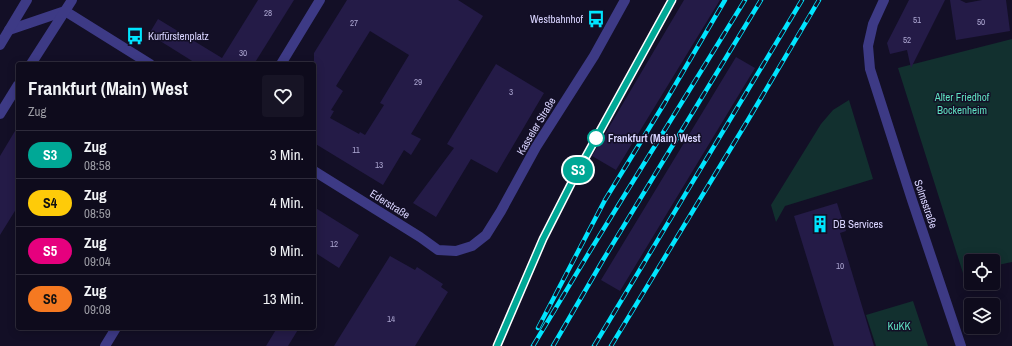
<!DOCTYPE html>
<html lang="de">
<head>
<meta charset="utf-8">
<style>
  body { margin:0; font-family:"Archivo Narrow",sans-serif; background:#171425; color:#f1f3f6; height:100vh; display:flex; flex-direction:column; font-size:15px; white-space:nowrap }
  * { box-sizing:border-box; margin:0 }
  p { font-size:13px; color:#9b9ba3 }
  .icon { flex:none; width:22px; height:22px; fill:none; stroke:currentColor; stroke-width:2; stroke-linecap:round; stroke-linejoin:round }
  .map { position:relative; flex:1; overflow:hidden }
  .drawer { position:absolute; left:16px; top:62px; width:300px; height:268px; display:flex; flex-direction:column; background:#0e0b1c; border-radius:4px; box-shadow:0 2px 10px #0003,0 0 0 1px #2e2b3b }
  .drawer>* { flex:none }
  .badge { padding:0 8px; border-radius:13px; font-size:14px; line-height:26px }
  .tools { position:absolute; left:964px; top:254px; display:grid; gap:8px }
  .tools a { display:grid; place-items:center; width:36px; height:36px; border-radius:4px; background:#0e0b1c; box-shadow:0 2px 10px #0003,0 0 0 1px #2e2b3b; font-size:20px }
  .map>.badge { position:absolute; translate:-50% -50%; box-shadow:0 0 0 2px #fff }
  .round { display:grid; place-items:center; flex:none; width:42px; height:42px; border-radius:4px; background:#171425 }
  .overview { display:flex; align-items:center; justify-content:space-between; height:68px; padding:0 12px }
  h1 { font-size:19px; font-weight:800; line-height:30px }
  ul { padding:0; list-style:none }
  li { display:flex; align-items:center; gap:12px; height:48px; padding:0 12px; border-top:1px solid #2e2b3b }
  li div { flex:1 }
  li b { display:block; font-size:15px }
  li em { font-style:normal }
  li .badge { min-width:44px; font-weight:700; text-align:center }
  .map>svg:first-child { display:block }
  .green { fill:#12302f }
  .building { fill:#241b47; fill-rule:evenodd }
  .lines { fill:none; stroke-linecap:round; stroke-linejoin:round }
  .minor { stroke:#3d3a85; stroke-width:10 }
  .tertiary { stroke:#3d3a85; stroke-width:10 }
  .rail-casing { stroke:#00e5ff; stroke-width:4.5 }
  .rail { stroke:#130f26; stroke-width:3; stroke-dasharray:9; stroke-linecap:butt }
  .line-casing { stroke:#fff; stroke-width:9 }
  .line { stroke:#00a896; stroke-width:6 }
  .stop-dot { fill:#fff; stroke:#00a896; stroke-width:2 }
  .labels { text-anchor:middle; stroke-width:3; stroke-linejoin:round; paint-order:stroke }
  .number-label { font-size:9px; fill:#aca6d1 }
  .poi-label { font-size:11px; fill:#d9d4ff; stroke:#130f26; text-anchor:start }
  .park-label { font-size:11px; fill:#5fe0c0; stroke:#130f26 }
  .street-label { font-size:11px; fill:#d9d4ff; stroke:#130f26 }
  .stop-label { font-size:11px; font-weight:bold; fill:#d9d4ff; stroke:#130f26; text-anchor:start }
</style>
</head>
<body>
<div class="map">
<svg width="1012" height="346" viewBox="0 0 1012 346">
  <rect width="100%" height="100%" fill="#130f26"/>
  <path class="green" d="M1012 39V262L993 266V261H971V271L963 273 898 68Z
    M849 100 873 179 785 206 776 222 771 205 821 124 833 110Z
    M913 301 928 346H876L866 315Z"/>
  <path class="building" d="M258 0H294L254 64H197L149 34 158 19 222 58Z
    M347 0H458L483 16 411 134 421 139 411 155 404 150 383 185 314 143V53ZM370 31 409 55 380 103 384 105 365 135 360 132 359 134 330 118 334 111 331 110 343 91 336 86Z
    M684 0H720L616 170 592 156Z
    M909 0H945L911 68 907 50 890 54 887 43Z
    M950 0H960L966 3 982 0H1006L1010 31 956 40Z
    M736 57 755 68 620 291 601 280Z
    M496 64 544 93 497 173 471 159 436 217 413 203 454 148 447 144Z
    M18 126V206L0 235V156Z
    M837 203 846 231 840 233 874 346H834L794 216Z
    M314 207 359 235 339 268 314 252Z
    M390 256 415 270 417 267 443 284 441 287 448 292 415 346H334Z
    M277 328H299L288 346H266Z"/>
  <g class="lines">
    <path class="minor" d="M884 0 873 24 868 46 870 69 912 200 961 346
      M9 30 65 11 150 64
      M281 64 320 0
      M314 171 420 237 438 250 456 251 472 246 486 235 501 211 536 147 594 56 625 0
      M105 346 116 328"/>
    <path class="tertiary" d="M0 45 27 0
      M31 64 72 0
      M0 114 18 85"/>
    <g class="rail-casing">
      <path id="rail" d="M538 328 605 200 664 104 725 0
        M497 346 543 239 573 180 672 0
        M533 346 590 251 745 0
        M553 346 603 260 761 0
        M594 346 802 0
        M611 346 748 120 819 0"/>
    </g>
    <use href="#rail" class="rail"/>
  </g>
  <g class="lines">
    <g class="line-casing">
      <path id="line" d="M497 346 543 239 573 180 672 0"/>
    </g>
    <use href="#line" class="line"/>
  </g>
  <defs>
    <g id="bus-bare" transform="scale(1.38)"><path d="M-5-6H5V4H4V6H2V4H-2V6H-4V4H-5ZM-3.5-4V0h7V-4ZM-3.5 1.2v1.5H-2V1.2ZM2 1.2v1.5H3.5V1.2Z" fill="#00e5ff" stroke="#130f26" stroke-width="2.5" paint-order="stroke"/></g>
    <g id="building-bare" transform="scale(1.38)"><path d="M-4-6H4V6H1V3H-1V6H-4ZM-2.5-4.3h1.7v1.8h-1.7ZM.8-4.3h1.7v1.8H.8ZM-2.5-1h1.7V.8h-1.7ZM.8-1h1.7V.8H.8Z" fill="#00e5ff" stroke="#130f26" stroke-width="2.5" paint-order="stroke"/></g>
  </defs>
  <g fill-rule="evenodd">
    <use href="#bus-bare" x="596" y="19"/>
    <use href="#bus-bare" x="135" y="36"/>
    <use href="#building-bare" x="820" y="224"/>
  </g>
  <circle class="stop-dot" cx="596" cy="138" r="8"/>
  <g class="labels">
    <g class="number-label">
      <text x="268" y="16">28</text>
      <text x="917" y="23">51</text>
      <text x="981" y="25">50</text>
      <text x="354" y="26">27</text>
      <text x="907" y="43">52</text>
      <text x="243" y="56">30</text>
      <text x="418" y="85">29</text>
      <text x="511" y="95">3</text>
      <text x="356" y="153">11</text>
      <text x="379" y="168">13</text>
      <text x="334" y="247">12</text>
      <text x="840" y="269">10</text>
      <text x="391" y="322">14</text>
    </g>
    <g class="poi-label">
      <text x="583" y="23" text-anchor="end">Westbahnhof</text>
      <text x="148" y="40">Kurfürstenplatz</text>
      <text x="833" y="228">DB Services</text>
    </g>
    <g class="park-label">
      <text x="962" y="101">Alter Friedhof<tspan x="962" dy="13">Bockenheim</tspan></text>
      <text x="899" y="330">KuKK</text>
    </g>
    <g class="street-label">
      <text transform="translate(536 126) rotate(-59)" y="4">Kasseler Straße</text>
      <text transform="translate(390 204) rotate(32)" y="4">Ederstraße</text>
      <text transform="translate(926 204) rotate(71)" y="4">Solmsstraße</text>
    </g>
    <g class="stop-label">
      <text x="608" y="142">Frankfurt (Main) West</text>
    </g>
  </g>
</svg>
<div class="tools">
<a><svg class="icon" aria-label="locate" viewBox="0 0 24 24"><circle cx="12" cy="12" r="6"/><path d="M12 2v4M12 18v4M2 12h4M18 12h4"/></svg></a>
<a><svg class="icon" aria-label="layers" viewBox="0 0 24 24"><path d="M12 4l9 5-9 5-9-5zM3 14l9 5 9-5"/></svg></a>
</div>
<b class="badge" style="left:578px;top:170px;background:#00a896;color:#fff">S3</b>
<section class="drawer">
<div class="overview"><div><h1>Frankfurt (Main) West</h1><p>Zug</p></div><a class="round"><svg class="icon" aria-label="heart" viewBox="0 0 24 24"><path d="M12 20l-8-8c-3-5 5-10 8-4 3-6 11-1 8 4z"/></svg></a></div>
<ul>
<li><span class="badge" style="background:#00a896;color:#fff">S3</span><div><b>Zug</b><p>08:58</p></div><em>3 Min.</em></li>
<li><span class="badge" style="background:#fecb09;color:#111">S4</span><div><b>Zug</b><p>08:59</p></div><em>4 Min.</em></li>
<li><span class="badge" style="background:#e6007e;color:#fff">S5</span><div><b>Zug</b><p>09:04</p></div><em>9 Min.</em></li>
<li><span class="badge" style="background:#f57921;color:#111">S6</span><div><b>Zug</b><p>09:08</p></div><em>13 Min.</em></li>
</ul>
</section>
</div>
</body>
</html>
